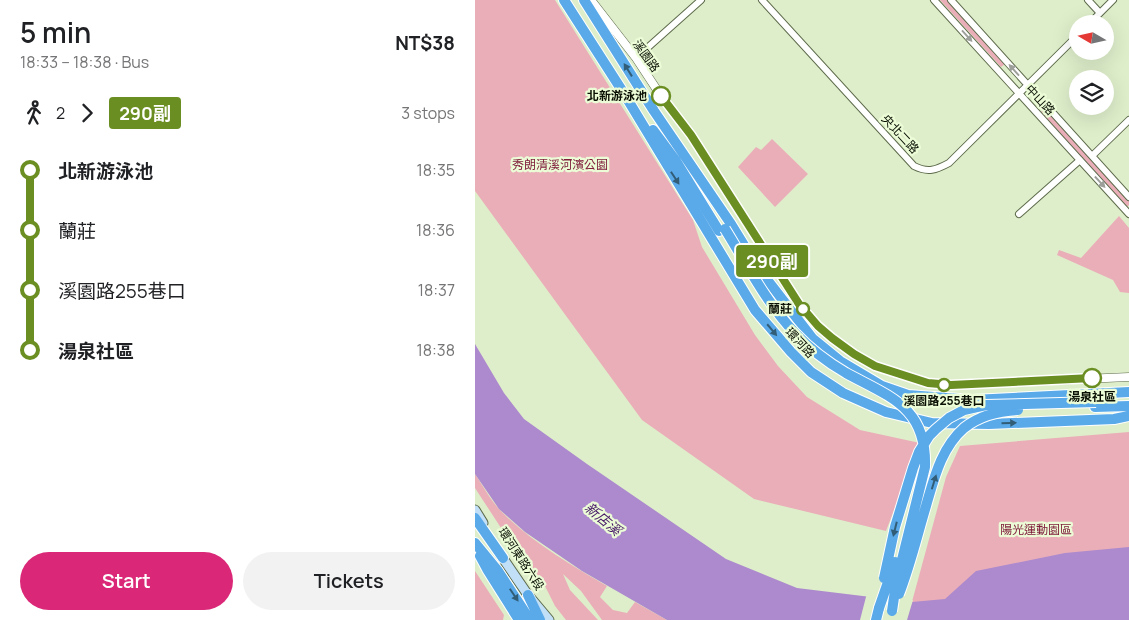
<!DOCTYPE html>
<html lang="en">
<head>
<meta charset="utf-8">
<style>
  body { margin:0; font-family:Manrope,"Noto Sans TC",sans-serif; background:#f2f2f2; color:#202124; height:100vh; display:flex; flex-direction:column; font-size:19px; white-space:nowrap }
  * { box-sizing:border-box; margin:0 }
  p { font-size:16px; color:#757577 }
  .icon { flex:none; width:28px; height:28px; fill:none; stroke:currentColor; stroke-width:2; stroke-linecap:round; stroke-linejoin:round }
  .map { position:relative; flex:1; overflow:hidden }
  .sheet { display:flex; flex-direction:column; background:#fff; width:475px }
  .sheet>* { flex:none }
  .badge { padding:0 10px; border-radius:4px; font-size:18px; line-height:32px }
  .needle { width:32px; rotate:279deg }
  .buttons { position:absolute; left:594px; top:15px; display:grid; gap:10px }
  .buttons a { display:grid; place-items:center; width:45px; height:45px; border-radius:50%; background:#fff; box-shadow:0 5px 20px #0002; font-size:25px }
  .map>.badge { position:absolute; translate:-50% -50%; box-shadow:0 0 0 2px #fff }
  .legs { display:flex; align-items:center; gap:8px; height:55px; padding:0 20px; font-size:16px }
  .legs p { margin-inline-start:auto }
  .summary { display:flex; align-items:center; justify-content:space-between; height:85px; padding:0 20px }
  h1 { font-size:28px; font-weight:600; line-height:38px }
  .primary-button { display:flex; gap:10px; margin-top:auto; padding:10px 20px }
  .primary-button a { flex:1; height:58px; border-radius:30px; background:#db2777; color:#fff; font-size:20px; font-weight:600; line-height:58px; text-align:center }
  .primary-button a+a { background:#f2f2f2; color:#202124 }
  ul { padding:0 20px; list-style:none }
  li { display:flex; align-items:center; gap:18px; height:60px; font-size:19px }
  li i { display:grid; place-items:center; width:8px; height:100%; margin:0 6px; background:currentColor }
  li i::after { content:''; width:12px; height:12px; margin:-6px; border:4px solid; border-radius:50%; background:#fff }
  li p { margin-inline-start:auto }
  li:first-child i { background:linear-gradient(#0000 50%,currentColor 0) }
  li:last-child i { background:linear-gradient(currentColor 50%,#0000 0) }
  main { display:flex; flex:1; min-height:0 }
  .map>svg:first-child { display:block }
  .green { fill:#eaaeb8 }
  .water { fill:#ac8acd }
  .pier { fill:#deeeca }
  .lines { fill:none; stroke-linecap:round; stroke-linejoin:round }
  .minor-casing { stroke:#5d6b4b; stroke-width:8 }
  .tertiary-casing { stroke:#5d6b4b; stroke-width:9 }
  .secondary-casing { stroke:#5d6b4b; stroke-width:11 }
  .trunk-casing { stroke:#fff; stroke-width:12 }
  .minor { stroke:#fff; stroke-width:6 }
  .tertiary { stroke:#fff; stroke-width:8 }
  .secondary { stroke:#c1dff7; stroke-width:9 }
  .trunk { stroke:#5aaaea; stroke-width:10 }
  .trunk-bridge-casing { stroke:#fff; stroke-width:12; stroke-linecap:butt }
  .trunk-bridge { stroke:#5aaaea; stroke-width:10 }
  .oneway { fill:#9d9f9b }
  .oneway2 { fill:#325d77 }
  .line-1-casing { stroke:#fff; stroke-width:11 }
  .line-1 { stroke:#6b8e23; stroke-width:8 }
  .stop-1-dot { fill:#fff; stroke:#6b8e23; stroke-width:2.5 }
  .labels { text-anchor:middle; stroke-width:4.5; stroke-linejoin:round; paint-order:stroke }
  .street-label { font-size:12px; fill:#0b1004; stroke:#ebfcd7 }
  .stop-label { font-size:12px; font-weight:bold; fill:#0b1004; stroke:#ebfcd7; text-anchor:end }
  .park-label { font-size:12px; fill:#801e3c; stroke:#ebfcd7 }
  .water-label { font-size:14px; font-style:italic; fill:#461767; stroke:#ebfcd7 }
</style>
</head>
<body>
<main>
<section class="sheet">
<div class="summary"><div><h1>5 min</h1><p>18:33 – 18:38 · Bus</p></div><b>NT$38</b></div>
<div class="legs"><svg class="icon" aria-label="walk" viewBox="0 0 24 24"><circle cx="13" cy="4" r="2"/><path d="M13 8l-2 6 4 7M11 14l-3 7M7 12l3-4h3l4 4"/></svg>2<svg class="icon" aria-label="forward" viewBox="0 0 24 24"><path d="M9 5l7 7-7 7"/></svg><b class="badge" style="background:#6b8e23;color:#fff">290副</b><p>3 stops</p></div>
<ul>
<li><i style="color:#6b8e23"></i><b>北新游泳池</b><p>18:35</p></li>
<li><i style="color:#6b8e23"></i><span>蘭莊</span><p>18:36</p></li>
<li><i style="color:#6b8e23"></i><span>溪園路255巷口</span><p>18:37</p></li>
<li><i style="color:#6b8e23"></i><b>湯泉社區</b><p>18:38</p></li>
</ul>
<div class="primary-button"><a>Start</a><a>Tickets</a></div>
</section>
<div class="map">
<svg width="654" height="620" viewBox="0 0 654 620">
  <rect width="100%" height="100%" fill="#deeeca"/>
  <path class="green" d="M0 0H80L218 220 227 247 280 335 303 366 332 397 385 430 445 443 411 531 279 499 167 420 0 191Z
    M465 0H472L530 64 526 67Z
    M570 108 654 201V205L652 207 566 112Z
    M297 139 333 174 300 207 263 167 281 147 286 150Z
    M644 216 654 228V293L645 292 638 280 582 255 584 250 606 258Z
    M654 432V620H432L471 477 485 446Z
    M0 474C8 486 15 499 24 509 53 540 96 565 132 586L125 597 138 610 152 613 160 602 192 620H127L106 591 88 574 95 590 123 620H91L80 606 70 586 56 574 0 488Z
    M0 571 29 615 28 620H0Z"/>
  <path class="water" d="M0 344 29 393 49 419 112 464 251 559 322 588 437 602 470 599 501 571 590 553 654 547V620H192L107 571 50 532 24 509 0 474Z"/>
  <path class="pier" d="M392 593 438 600 432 620H385Z"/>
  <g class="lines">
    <g class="minor-casing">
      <path id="minor" d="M287 0 439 166C453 173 461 170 474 163L602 36
        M459 0 654 214
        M476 0 654 197
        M613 0 625 13
        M614 24 638 0
        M161 58 226 0
        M617 156 654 120
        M544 214 605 160"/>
    </g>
    <g class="tertiary-casing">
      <path id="tertiary" d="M116 0 161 58 186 96 216 135 324 304 343 326 357 338 379 354 400 366 453 383 476 385 654 377"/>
    </g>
    <g class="secondary-casing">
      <path id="secondary" d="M0 510 8 523
        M25 554 53 595 74 620"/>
    </g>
    <g class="trunk-casing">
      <path id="trunk" d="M89 0 148 92 280 310 316 352 336 372 368 393 411 412 457 423 514 424 639 419 654 416
        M109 0 179 111 256 224 283 268 338 339 365 361 407 386 433 395 497 400 654 392
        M178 130 201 161 244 231
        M620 407 654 406
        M0 518 28 558
        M0 543 23 571 55 620
        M5 556 12 569 44 620
        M53 595 65 620
        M401 620 404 608"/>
    </g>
    <use href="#minor" class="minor"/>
    <use href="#tertiary" class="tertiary"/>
    <use href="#secondary" class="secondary"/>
    <use href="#trunk" class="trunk"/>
    <g class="trunk-bridge-casing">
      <path id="trunk-bridge" d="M250 229C271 263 292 304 320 333 335 349 352 362 371 373 415 397 452 407 450 467L421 584 417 611
        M409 578 420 527 438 468 444 452 454 436 461 429 474 418 489 410 511 405 621 402
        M424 594C435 566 442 536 451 506 459 479 466 448 489 428 504 416 524 411 543 410
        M404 608 420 562"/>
    </g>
    <use href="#trunk-bridge" class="trunk-bridge"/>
  </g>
  <defs><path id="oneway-solid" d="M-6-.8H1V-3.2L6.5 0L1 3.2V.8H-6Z" transform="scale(1.25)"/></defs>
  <g class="oneway">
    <use href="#oneway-solid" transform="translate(492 36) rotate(48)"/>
    <use href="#oneway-solid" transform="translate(539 70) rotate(-132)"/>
    <use href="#oneway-solid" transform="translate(625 182) rotate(47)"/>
  </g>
  <g class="oneway2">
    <use href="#oneway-solid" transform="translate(153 70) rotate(-122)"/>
    <use href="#oneway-solid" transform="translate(200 178) rotate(57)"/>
    <use href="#oneway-solid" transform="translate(297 330) rotate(50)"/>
    <use href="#oneway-solid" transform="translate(534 423) rotate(-2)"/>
    <use href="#oneway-solid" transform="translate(459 482) rotate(-73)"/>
    <use href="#oneway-solid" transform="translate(420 529) rotate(104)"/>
    <use href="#oneway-solid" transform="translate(39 595) rotate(56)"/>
  </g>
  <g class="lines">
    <g class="line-1-casing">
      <path id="line-1" d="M186 96 216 135 324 304 343 326 357 338 379 354 400 366 453 383 476 385 617 378"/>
    </g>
    <use href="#line-1" class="line-1"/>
  </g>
  <g class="stop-1-dot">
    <circle cx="186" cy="96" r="9"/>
    <circle cx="328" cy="309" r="6"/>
    <circle cx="617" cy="378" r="9"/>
    <circle cx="469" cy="385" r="6"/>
  </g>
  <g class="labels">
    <g class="street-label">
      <text transform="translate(171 56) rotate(54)" y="4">溪園路</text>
      <text transform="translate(565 100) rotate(47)" y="4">中山路</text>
      <text transform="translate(425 134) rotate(47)" y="4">央北二路</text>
      <text transform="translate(325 343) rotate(47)" y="4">環河路</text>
      <text transform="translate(46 559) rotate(57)" y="4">環河東路六段</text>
    </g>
    <g class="stop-label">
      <text x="172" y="100">北新游泳池</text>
      <text x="317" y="313">蘭莊</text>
      <text x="617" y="401" text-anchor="middle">湯泉社區</text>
      <text x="469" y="405" text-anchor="middle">溪園路255巷口</text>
    </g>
    <g class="park-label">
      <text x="85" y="169">秀朗清溪河濱公園</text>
      <text x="561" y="534">陽光運動園區</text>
    </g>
    <g class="water-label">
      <text transform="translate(128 519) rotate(40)" y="5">新店溪</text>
    </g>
  </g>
</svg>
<div class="buttons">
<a><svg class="needle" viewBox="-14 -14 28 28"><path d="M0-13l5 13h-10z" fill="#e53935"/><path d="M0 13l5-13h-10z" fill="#757577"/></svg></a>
<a><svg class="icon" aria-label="layers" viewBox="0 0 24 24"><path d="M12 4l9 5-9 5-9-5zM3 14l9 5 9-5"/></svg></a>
</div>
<b class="badge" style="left:297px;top:261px;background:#6b8e23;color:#fff">290副</b>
</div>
</main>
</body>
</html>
